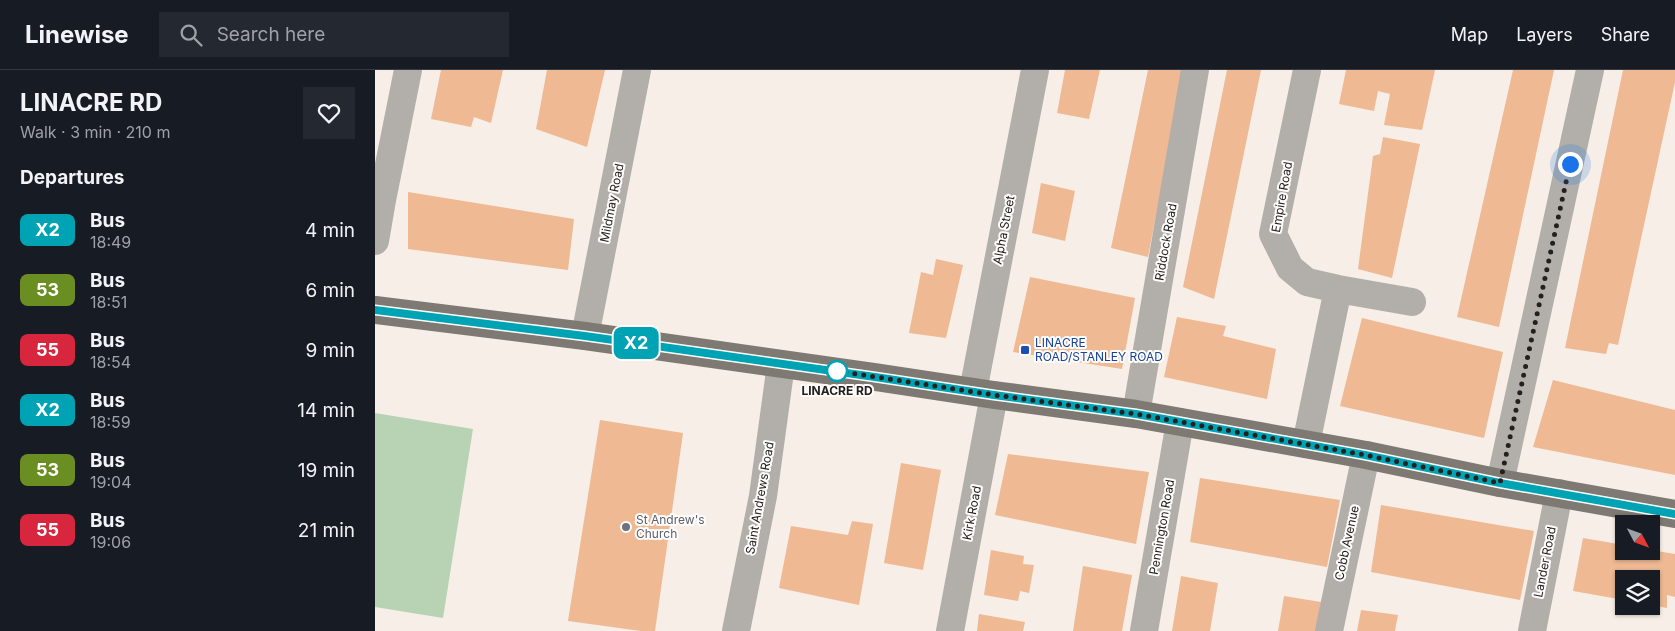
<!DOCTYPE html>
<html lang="en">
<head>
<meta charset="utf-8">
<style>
  body { margin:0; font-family:Inter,sans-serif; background:#242831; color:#f1f3f6; height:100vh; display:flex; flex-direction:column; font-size:19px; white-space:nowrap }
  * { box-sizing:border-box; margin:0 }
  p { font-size:16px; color:#9ea1a6 }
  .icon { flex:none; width:28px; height:28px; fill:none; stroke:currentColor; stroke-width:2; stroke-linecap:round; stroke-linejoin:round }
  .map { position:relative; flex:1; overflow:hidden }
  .drawer { display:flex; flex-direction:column; background:#171b24; width:375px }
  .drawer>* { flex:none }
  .badge { padding:0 10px; border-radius:8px; font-size:18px; line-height:32px }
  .needle { width:32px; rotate:131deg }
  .fabs { position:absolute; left:1240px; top:445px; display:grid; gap:10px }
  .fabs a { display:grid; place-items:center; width:45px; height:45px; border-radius:0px; background:#171b24; box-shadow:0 1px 4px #0004; font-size:25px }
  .you { position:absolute; width:25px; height:25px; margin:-12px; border:4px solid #fff; border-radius:50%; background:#1a73e8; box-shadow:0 0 0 8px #1a73e833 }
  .map>.badge { position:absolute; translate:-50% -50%; box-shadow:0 0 0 2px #fff }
  h2 { padding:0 20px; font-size:19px; line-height:45px }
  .round { display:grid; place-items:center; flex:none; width:52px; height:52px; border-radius:0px; background:#242831 }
  .summary { display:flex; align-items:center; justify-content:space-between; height:85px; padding:0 20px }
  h1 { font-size:24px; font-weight:700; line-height:38px }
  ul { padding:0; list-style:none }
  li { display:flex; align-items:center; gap:15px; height:60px; padding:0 20px }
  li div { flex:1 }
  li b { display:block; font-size:19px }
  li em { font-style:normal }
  li .badge { min-width:55px; font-weight:700; text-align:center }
  header { display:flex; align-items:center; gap:30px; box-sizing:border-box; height:70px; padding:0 25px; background:#171b24; border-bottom:1px solid #363941 }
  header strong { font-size:24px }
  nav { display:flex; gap:28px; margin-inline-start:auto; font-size:18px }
  .search { width:350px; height:45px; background:#242831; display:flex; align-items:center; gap:12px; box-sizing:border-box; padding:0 18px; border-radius:0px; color:#9ea1a6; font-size:19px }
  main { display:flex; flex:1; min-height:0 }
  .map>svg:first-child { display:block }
  .green { fill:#b8d3b4 }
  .building { fill:#eeb993 }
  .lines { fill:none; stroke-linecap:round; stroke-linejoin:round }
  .minor { stroke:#b2afab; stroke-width:28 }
  .major { stroke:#7e7972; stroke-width:28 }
  .line-casing { stroke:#fff; stroke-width:11 }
  .line { stroke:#00a3b4; stroke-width:8 }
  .walk { stroke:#23201e; stroke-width:5; stroke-dasharray:0 9 }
  .transit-dot { fill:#1a4fb4; stroke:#fefdfb; stroke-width:2 }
  .stop-dot { fill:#fff; stroke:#00a3b4; stroke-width:2.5 }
  .worship-dot { fill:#6b7280; stroke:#fefdfb; stroke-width:2 }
  .labels { text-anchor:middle; stroke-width:4; stroke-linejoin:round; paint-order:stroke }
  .street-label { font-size:12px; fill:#23201e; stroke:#fefdfb }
  .transit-label { font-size:12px; fill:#164399; stroke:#fefdfb; text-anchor:start }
  .stop-label { font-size:12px; font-weight:bold; fill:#23201e; stroke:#fefdfb }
  .worship-label { font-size:12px; fill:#5b616d; stroke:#fefdfb; text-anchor:start }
</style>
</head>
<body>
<header>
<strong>Linewise</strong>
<div class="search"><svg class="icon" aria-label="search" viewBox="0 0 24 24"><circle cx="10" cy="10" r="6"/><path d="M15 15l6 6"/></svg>Search here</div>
<nav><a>Map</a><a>Layers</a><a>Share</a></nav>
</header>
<main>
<section class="drawer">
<div class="summary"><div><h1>LINACRE RD</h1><p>Walk · 3 min · 210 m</p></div><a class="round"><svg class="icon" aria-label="heart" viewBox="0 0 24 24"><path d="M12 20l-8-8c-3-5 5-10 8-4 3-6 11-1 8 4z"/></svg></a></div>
<h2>Departures</h2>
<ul>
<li><span class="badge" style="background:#00a3b4;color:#fff">X2</span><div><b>Bus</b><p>18:49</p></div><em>4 min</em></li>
<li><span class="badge" style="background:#6b8e23;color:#fff">53</span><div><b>Bus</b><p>18:51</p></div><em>6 min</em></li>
<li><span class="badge" style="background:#d7263d;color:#fff">55</span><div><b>Bus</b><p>18:54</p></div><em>9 min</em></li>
<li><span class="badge" style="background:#00a3b4;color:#fff">X2</span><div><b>Bus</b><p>18:59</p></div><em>14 min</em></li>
<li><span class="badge" style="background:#6b8e23;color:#fff">53</span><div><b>Bus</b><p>19:04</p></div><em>19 min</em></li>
<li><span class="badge" style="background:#d7263d;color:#fff">55</span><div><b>Bus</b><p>19:06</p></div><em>21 min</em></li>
</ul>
</section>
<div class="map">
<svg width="1300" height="561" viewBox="0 0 1300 561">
  <rect width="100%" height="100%" fill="#f7eee7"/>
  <path class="green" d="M0 343 98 359 68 548 0 537Z"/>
  <path class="building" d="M66 0H128L116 53 99 47 96 57 56 49Z
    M172 0H230L212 77 161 59Z
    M690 0H725L714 49 682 43Z
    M773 0H809L773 187 736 178Z
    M852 0H886L839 229 808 217Z
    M971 0H1060L1047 60 1009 55 1015 24 1003 21 999 41 964 34Z
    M1138 0H1179L1124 257 1082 247Z
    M1248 0H1300V12L1243 275 1234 273 1231 284 1190 278Z
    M1008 67 1045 74 1017 208 983 199 998 86 1005 84Z
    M666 113 700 121 690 171 657 163Z
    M33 122 199 149 193 200 33 179Z
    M561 189 588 195 571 268 534 263 546 202 558 205Z
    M655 207 760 228 747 299 638 282Z
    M802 247 851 256 848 266 901 279 892 329 789 307Z
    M987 248 1128 282 1109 368 965 336Z
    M1178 310 1300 340V405L1158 377Z
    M225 350 308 363 280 561H266L193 551Z
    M633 384 774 402 761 474 620 445Z
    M526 393 566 400 548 500 509 493Z
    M825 408 965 430 952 497 815 472Z
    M1006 435 1159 461 1145 530 996 502Z
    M477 451 498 454 484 535 404 518 416 456 473 465Z
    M1208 468 1249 475V481H1276V480L1300 484V527L1292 525V538L1276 535V509H1249V530L1198 521Z
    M616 480 649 486 648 494 659 495 654 523 645 521 643 531 609 525Z
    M708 496 757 505 747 561H698Z
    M806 506 843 513 835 561H797Z
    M909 526 946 532 941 561H903Z
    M986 540 1023 545 1020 561H982Z
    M604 544 650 552 648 561H602Z"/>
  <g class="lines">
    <path class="minor" d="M0 171 7 130 33 0
      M963 219 1037 232
      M210 266 262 0
      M598 321 660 0
      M761 344 820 0
      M931 374 963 219 932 212 915 198 898 164 932 0
      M1125 413 1215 0
      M361 561 388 426 406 294
      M575 561 619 325
      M769 561 805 352
      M954 561 991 385
      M1157 561 1184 423"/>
    <path class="major" d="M0 240 210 266 500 307 619 325 761 344 991 385 1125 413 1300 444"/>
  </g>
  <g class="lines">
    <g class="line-casing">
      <path id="line" d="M0 240 210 266 500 307 619 325 761 344 990 385 1125 413 1300 444"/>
    </g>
    <use href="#line" class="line"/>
    <path class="walk" d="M462 301 619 325 761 344 990 385 1125 413 1195 94"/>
  </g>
  <rect class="transit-dot" x="645" y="275" width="10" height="10" rx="2.5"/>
  <circle class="stop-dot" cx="462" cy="301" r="10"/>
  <circle class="worship-dot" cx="251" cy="457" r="5"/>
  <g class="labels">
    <g class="street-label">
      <text transform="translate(907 127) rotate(-80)" y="4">Empire Road</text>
      <text transform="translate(237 133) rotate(-79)" y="4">Mildmay Road</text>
      <text transform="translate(629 160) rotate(-79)" y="4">Alpha Street</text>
      <text transform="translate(791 172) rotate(-80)" y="4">Riddock Road</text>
      <text transform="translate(385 428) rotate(-80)" y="4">Saint Andrews Road</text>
      <text transform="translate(597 443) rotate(-79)" y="4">Kirk Road</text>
      <text transform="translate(787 457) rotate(-80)" y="4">Pennington Road</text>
      <text transform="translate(972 473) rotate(-78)" y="4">Cobb Avenue</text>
      <text transform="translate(1170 492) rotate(-79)" y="4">Lander Road</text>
    </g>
    <g class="transit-label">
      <text x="660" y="277">LINACRE<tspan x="660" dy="14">ROAD/STANLEY ROAD</tspan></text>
    </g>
    <g class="stop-label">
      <text x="462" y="325">LINACRE RD</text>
    </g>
    <g class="worship-label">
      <text x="261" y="454">St Andrew's<tspan x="261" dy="14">Church</tspan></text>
    </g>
  </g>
</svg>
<div class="fabs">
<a><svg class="needle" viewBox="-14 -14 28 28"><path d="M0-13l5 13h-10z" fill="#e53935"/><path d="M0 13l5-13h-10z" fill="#9ea1a6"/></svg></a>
<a><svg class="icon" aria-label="layers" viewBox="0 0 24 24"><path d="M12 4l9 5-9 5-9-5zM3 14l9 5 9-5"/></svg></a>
</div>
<div class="you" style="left:1195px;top:94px"></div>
<b class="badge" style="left:261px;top:273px;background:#00a3b4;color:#fff">X2</b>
</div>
</main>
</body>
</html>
